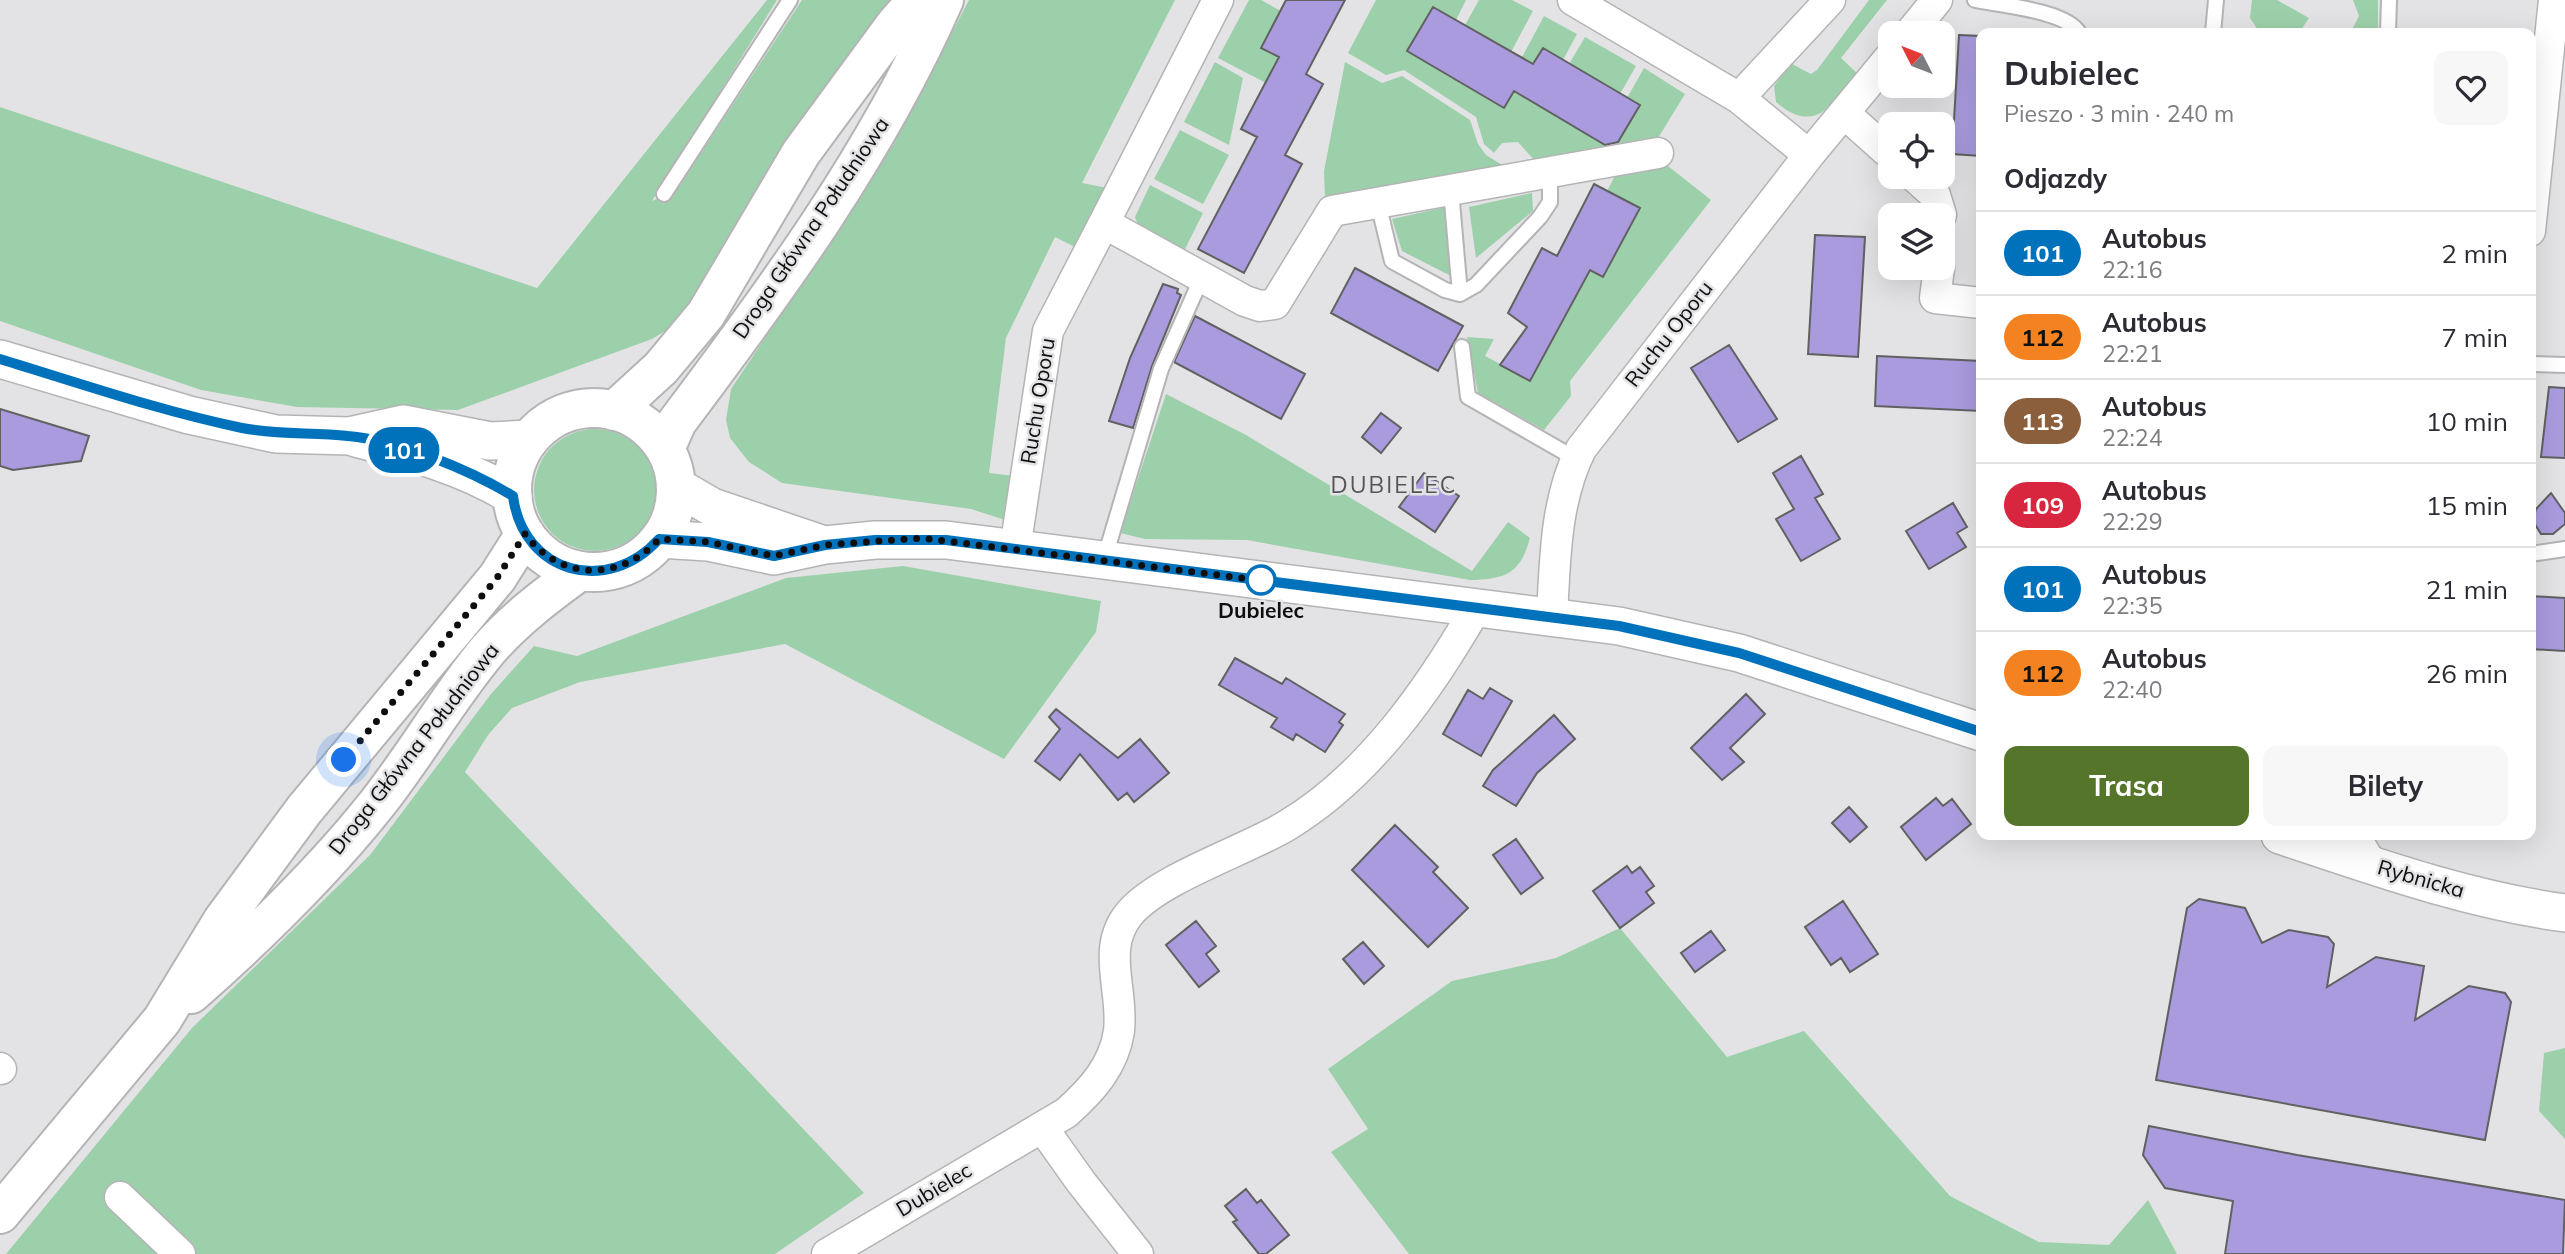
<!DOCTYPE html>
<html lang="pl">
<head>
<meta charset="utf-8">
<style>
  body { margin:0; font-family:Mulish,sans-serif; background:#f7f7f7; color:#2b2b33; height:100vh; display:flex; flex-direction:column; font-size:26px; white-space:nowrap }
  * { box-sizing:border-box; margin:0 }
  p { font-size:23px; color:#7c7c81 }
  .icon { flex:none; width:38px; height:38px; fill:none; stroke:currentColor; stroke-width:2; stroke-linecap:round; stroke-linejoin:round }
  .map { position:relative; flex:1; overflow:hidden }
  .details { position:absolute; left:1976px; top:28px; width:560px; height:812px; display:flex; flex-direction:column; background:#fff; border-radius:14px; box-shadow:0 7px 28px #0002 }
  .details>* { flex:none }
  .badge { padding:0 14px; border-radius:23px; font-size:24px; line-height:46px }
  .needle { width:46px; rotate:312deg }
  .controls { position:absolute; left:1878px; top:21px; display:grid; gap:14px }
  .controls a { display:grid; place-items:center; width:77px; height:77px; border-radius:14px; background:#fff; box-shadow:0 7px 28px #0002; font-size:35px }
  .you { position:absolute; width:35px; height:35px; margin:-18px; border:5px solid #fff; border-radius:50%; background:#1a73e8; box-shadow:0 0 0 10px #1a73e833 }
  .map>.badge { position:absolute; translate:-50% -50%; box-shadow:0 0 0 4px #fff }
  h2 { padding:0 28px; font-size:26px; line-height:63px }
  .round { display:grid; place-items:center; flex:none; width:74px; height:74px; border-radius:14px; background:#f7f7f7 }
  .overview { display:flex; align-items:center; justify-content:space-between; height:119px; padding:0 28px }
  h1 { font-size:33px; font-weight:700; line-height:52px }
  .button { display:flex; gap:14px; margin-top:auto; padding:14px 28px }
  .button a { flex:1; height:80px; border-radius:14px; background:#55752b; color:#fff; font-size:28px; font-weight:700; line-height:80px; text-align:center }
  .button a+a { background:#f7f7f7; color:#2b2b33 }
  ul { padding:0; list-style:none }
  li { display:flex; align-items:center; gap:21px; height:84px; padding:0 28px; border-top:2px solid #e1e1e2 }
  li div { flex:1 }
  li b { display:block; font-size:26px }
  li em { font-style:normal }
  li .badge { min-width:77px; font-weight:700; text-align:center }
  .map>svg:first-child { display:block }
  .green { fill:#9cd0aa }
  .building { fill:#a99bdd; stroke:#616162; stroke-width:2 }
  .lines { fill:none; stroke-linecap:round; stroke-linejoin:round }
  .service-casing { stroke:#b4b4b6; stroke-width:18 }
  .minor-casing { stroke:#b4b4b6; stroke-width:33 }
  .tertiary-casing { stroke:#b4b4b6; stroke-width:40 }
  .secondary-casing { stroke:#b4b4b6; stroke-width:42 }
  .service { stroke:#fff; stroke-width:14 }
  .minor { stroke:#fff; stroke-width:30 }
  .tertiary { stroke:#fff; stroke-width:37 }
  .secondary { stroke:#fff; stroke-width:38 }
  .line-casing { stroke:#fff; stroke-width:16 }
  .line { stroke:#0072bc; stroke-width:10 }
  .walk { stroke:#0e0e0f; stroke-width:7; stroke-dasharray:0 12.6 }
  .stop-dot { fill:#fff; stroke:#0072bc; stroke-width:3.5 }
  .labels { text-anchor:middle; stroke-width:5; stroke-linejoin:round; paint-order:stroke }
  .street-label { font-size:21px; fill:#0e0e0f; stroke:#e3e3e5 }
  .stop-label { font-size:21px; font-weight:bold; fill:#0e0e0f; stroke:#e3e3e5 }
  .neighbourhood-label { font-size:23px; letter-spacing:2px; fill:#555556; stroke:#e3e3e5 }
</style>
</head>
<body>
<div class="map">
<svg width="2565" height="1254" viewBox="0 0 2565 1254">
  <rect width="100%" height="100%" fill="#e3e3e5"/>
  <path class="green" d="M767 0H777L652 201 676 191 802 0H899L795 131 740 216 690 316 652 339 458 410 297 407 201 390 0 321V107L537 288Z
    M969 0H1175L1082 183 1108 188 1077 248 1055 237 1006 338 989 473 1014 476 1005 520 971 509 782 483 749 462 730 438 726 420 731 389 894 144Z
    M1249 0H1261L1281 11 1262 48 1279 57 1266 83 1218 58Z
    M1376 0H1466L1456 20 1433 7 1407 51 1503 108 1514 91 1613 149 1639 106 1627 98 1644 68 1685 94 1655 143 1536 162 1518 142 1502 143 1494 153 1484 144 1476 117 1404 70 1386 75 1348 53Z
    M1479 0H1512L1533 11 1511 52 1465 25Z
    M1869 0H1887L1841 58 1858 74C1832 104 1816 136 1776 102L1774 86 1790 63 1811 74 1817 70Z
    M2252 0H2277L2309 18 2299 33H2260L2250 18Z
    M2353 0H2378V33L2351 32 2359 16Z
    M1544 16 1577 34 1563 60 1532 66 1521 59Z
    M1585 37 1636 66 1620 94 1569 64Z
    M1215 62 1243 78 1229 145 1184 122Z
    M1345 62 1382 83 1402 76 1470 120 1478 144 1486 155 1504 166 1325 197 1324 171Z
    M1180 130 1229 155 1203 204 1154 179Z
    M1663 162 1711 200 1570 381 1571 396 1544 430 1478 393 1467 337 1494 339 1485 356 1530 380 1589 269 1604 277 1640 209 1607 191 1616 174Z
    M1150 185 1203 213 1185 249 1138 225 1135 217Z
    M1532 193 1533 211 1476 258 1469 207Z
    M1446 207 1453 277 1402 251 1392 219Z
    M1166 394 1246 435 1472 571 1508 522 1530 538C1520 574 1506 579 1470 580L1247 540 1145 539 1120 533Z
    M534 490a61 61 0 1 1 122 0a61 61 0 1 1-122 0Z
    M903 566 1101 601 1096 632 1004 759 785 644 580 682 512 708 488 735 465 772 864 1193 775 1254H6L192 1028 370 855 491 694 534 646 577 656 786 578Z
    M1620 928 1727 1057 1804 1031 1950 1196 2039 1242 2109 1245 2148 1200 2177 1254H1409L1331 1152 1368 1129 1328 1069 1452 981 1556 958Z
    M2565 1048V1139L2539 1111 2544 1053Z"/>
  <path class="building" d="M1286 0H1345L1306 74 1323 84 1285 155 1302 164 1244 273 1198 249 1257 137 1241 129 1279 57 1261 48Z
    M1433 7 1533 64 1543 48 1640 105 1618 142 1605 145 1514 91 1504 108 1407 51Z
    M1959 35 1981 36V156L1952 154Z
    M1594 184 1640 208 1603 277 1590 270 1530 381 1500 365 1527 327 1508 313 1542 248 1557 256Z
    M1815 235 1865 237 1858 357 1808 354Z
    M1355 268 1463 326 1438 371 1331 313Z
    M1163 284 1178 289 1177 293 1181 295 1152 366 1133 428 1109 421 1130 358Z
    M1195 316 1305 374 1281 419 1174 362Z
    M1729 345 1777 419 1738 442 1691 368Z
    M1877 356 1981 361V411L1875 406Z
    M2549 387 2565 388V458L2541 457Z
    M0 409 89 436 81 461 13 470 0 466Z
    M1381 413 1401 428 1381 453 1362 437Z
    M1801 456 1823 494 1815 498 1840 539 1801 561 1776 519 1794 509 1773 473Z
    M1424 473 1459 496 1435 532 1399 507Z
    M2551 493 2565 513V524L2553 534H2541L2533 521 2536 509Z
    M1953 503 1967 527 1957 533 1966 547 1929 569 1906 531Z
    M2530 596 2565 598V651L2530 649Z
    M1235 658 1282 684 1286 678 1345 714 1339 722 1343 725 1325 752 1296 734 1293 740 1271 727 1277 718 1219 685Z
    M1490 688 1512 701 1481 756 1443 734 1468 690 1483 699Z
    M1746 694 1765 714 1730 748 1744 762 1722 780 1691 748Z
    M1056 709 1118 758 1140 739 1169 773 1134 802 1127 793 1118 800 1080 754 1060 780 1035 761 1060 729 1049 717Z
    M1554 715 1575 739 1537 773 1516 806 1483 786 1493 770Z
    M1936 798 1943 806 1952 799 1971 824 1926 860 1901 827Z
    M1849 807 1867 827 1850 842 1832 823Z
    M1395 825 1438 867 1433 872 1468 908 1428 947 1352 870Z
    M1516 839 1543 878 1521 894 1493 855Z
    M1627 866 1632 873 1640 867 1654 886 1646 892 1654 903 1620 928 1593 891Z
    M2199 899 2245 908 2262 943 2289 930 2328 937 2334 944 2327 987 2376 957 2424 966 2415 1020 2469 986 2505 993 2511 1002 2485 1140 2156 1080 2187 908Z
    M1843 901 1878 954 1850 972 1841 958 1831 965 1805 927Z
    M1196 921 1216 946 1206 954 1219 971 1199 987 1166 945Z
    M1711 931 1725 950 1695 972 1681 953Z
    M1363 942 1384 966 1364 984 1343 959Z
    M2149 1126 2297 1155 2565 1200 2563 1254H2225L2233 1201 2165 1188 2143 1155Z
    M1246 1189 1257 1203 1261 1200 1289 1235 1266 1254H1259L1233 1222 1237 1220 1225 1206Z"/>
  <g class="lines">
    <g class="service-casing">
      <path id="service" d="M1975 0C2001 5 2067 11 2079 33
        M2213 33 2216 0
        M2388 33 2389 0
        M1451 190 1460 294
        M664 194 790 0
        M1378 203 1392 261 1445 290 1460 294 1476 285 1540 217 1550 202V173
        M1462 347 1468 397 1576 459
        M2530 364 2565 365
        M2530 554 2565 549
        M1104 560 1161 369 1202 277"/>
    </g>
    <g class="minor-casing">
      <path id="minor" d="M1218 0 1104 223 1245 301 1260 306 1275 304 1332 211 1658 153
        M1573 0 1739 98 1809 155
        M1910 33 1937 0
        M1739 98 1830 0
        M1844 113 1890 154
        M1915 177 1935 195 1941 215
        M2530 231 2554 0
        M1939 268 1935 298 1981 303
        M1015 549 1048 331 1104 223
        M1552 617C1555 560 1555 501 1581 449L1809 155 1890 57
        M2354 835 2372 865
        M0 1068 1 1069
        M1042 1127 1081 1182 1138 1254
        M120 1197 180 1254
        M827 1254 1066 1113C1091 1091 1114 1066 1119 1031 1124 990 1100 948 1130 913 1160 878 1244 851 1286 826 1368 777 1429 690 1476 608"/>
    </g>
    <g class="tertiary-casing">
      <path id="tertiary" d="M0 359 189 415 276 434 349 436 403 424 490 441 530 439
        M356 438C411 452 464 466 513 496
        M676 486 712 507 824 545
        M659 539 708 542 774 556 825 545 875 540H946L1619 626 1739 653 1981 732
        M2280 835C2373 866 2468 900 2565 913"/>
    </g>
    <g class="secondary-casing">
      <path id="secondary" d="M512 490a82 82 0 1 1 164 0a82 82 0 1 1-164 0Z
        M614 411 661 368 706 314 801 153 895 25 917 0
        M665 449 677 422C777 289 877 153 944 0
        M191 994C257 936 321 874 376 805 416 755 447 699 488 650 515 619 547 595 580 571
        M0 1214 162 1020 223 920 304 810 497 578 525 534"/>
    </g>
    <use href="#service" class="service"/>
    <use href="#minor" class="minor"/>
    <use href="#tertiary" class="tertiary"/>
    <use href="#secondary" class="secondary"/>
  </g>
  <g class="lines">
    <g class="line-casing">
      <path id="line" d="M0 359C79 383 160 411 242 428 278 435 312 432 348 436 398 440 470 470 513 496 523 574 608 596 659 539L708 542 774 556 825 545 875 540H946L1619 626 1739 653 1981 732"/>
    </g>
    <use href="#line" class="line"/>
    <path class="walk" d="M344 760 497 578 525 534C560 581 620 582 659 539L708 542 774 556 825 545 922 538 1266 581 1261 580"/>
  </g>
  <circle class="stop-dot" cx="1261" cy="580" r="14"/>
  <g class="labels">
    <g class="street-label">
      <text transform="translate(811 228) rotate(-56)" y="7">Droga Główna Południowa</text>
      <text transform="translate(1669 334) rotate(-52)" y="7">Ruchu Oporu</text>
      <text transform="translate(1038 401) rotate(-81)" y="7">Ruchu Oporu</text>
      <text transform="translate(414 749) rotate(-52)" y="7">Droga Główna Południowa</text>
      <text transform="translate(2421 879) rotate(16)" y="7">Rybnicka</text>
      <text transform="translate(934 1190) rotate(-31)" y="7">Dubielec</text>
    </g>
    <g class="stop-label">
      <text x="1261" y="618">Dubielec</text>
    </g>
    <g class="neighbourhood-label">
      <text x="1394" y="493">DUBIELEC</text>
    </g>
  </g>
</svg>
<div class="controls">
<a><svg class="needle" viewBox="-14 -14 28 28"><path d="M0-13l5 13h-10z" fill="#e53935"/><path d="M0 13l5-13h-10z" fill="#7c7c81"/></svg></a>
<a><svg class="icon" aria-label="locate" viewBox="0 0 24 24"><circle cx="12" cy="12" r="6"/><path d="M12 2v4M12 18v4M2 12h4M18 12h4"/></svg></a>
<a><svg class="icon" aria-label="layers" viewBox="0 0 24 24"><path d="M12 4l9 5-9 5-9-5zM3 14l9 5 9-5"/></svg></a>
</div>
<div class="you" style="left:344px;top:760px"></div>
<b class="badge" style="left:404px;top:450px;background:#0072bc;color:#fff">101</b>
<section class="details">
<div class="overview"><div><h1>Dubielec</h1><p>Pieszo · 3 min · 240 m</p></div><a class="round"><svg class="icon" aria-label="heart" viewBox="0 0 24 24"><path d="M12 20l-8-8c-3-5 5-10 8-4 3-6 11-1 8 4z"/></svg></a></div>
<h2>Odjazdy</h2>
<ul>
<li><span class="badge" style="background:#0072bc;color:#fff">101</span><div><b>Autobus</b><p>22:16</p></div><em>2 min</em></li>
<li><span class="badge" style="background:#f58220;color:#111">112</span><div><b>Autobus</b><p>22:21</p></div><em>7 min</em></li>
<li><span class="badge" style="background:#8b5e3c;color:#fff">113</span><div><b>Autobus</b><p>22:24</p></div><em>10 min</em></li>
<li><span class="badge" style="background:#d7263d;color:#fff">109</span><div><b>Autobus</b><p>22:29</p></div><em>15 min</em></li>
<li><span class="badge" style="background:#0072bc;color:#fff">101</span><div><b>Autobus</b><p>22:35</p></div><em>21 min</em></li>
<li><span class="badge" style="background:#f58220;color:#111">112</span><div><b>Autobus</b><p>22:40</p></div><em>26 min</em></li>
</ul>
<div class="button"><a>Trasa</a><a>Bilety</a></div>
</section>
</div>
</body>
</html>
